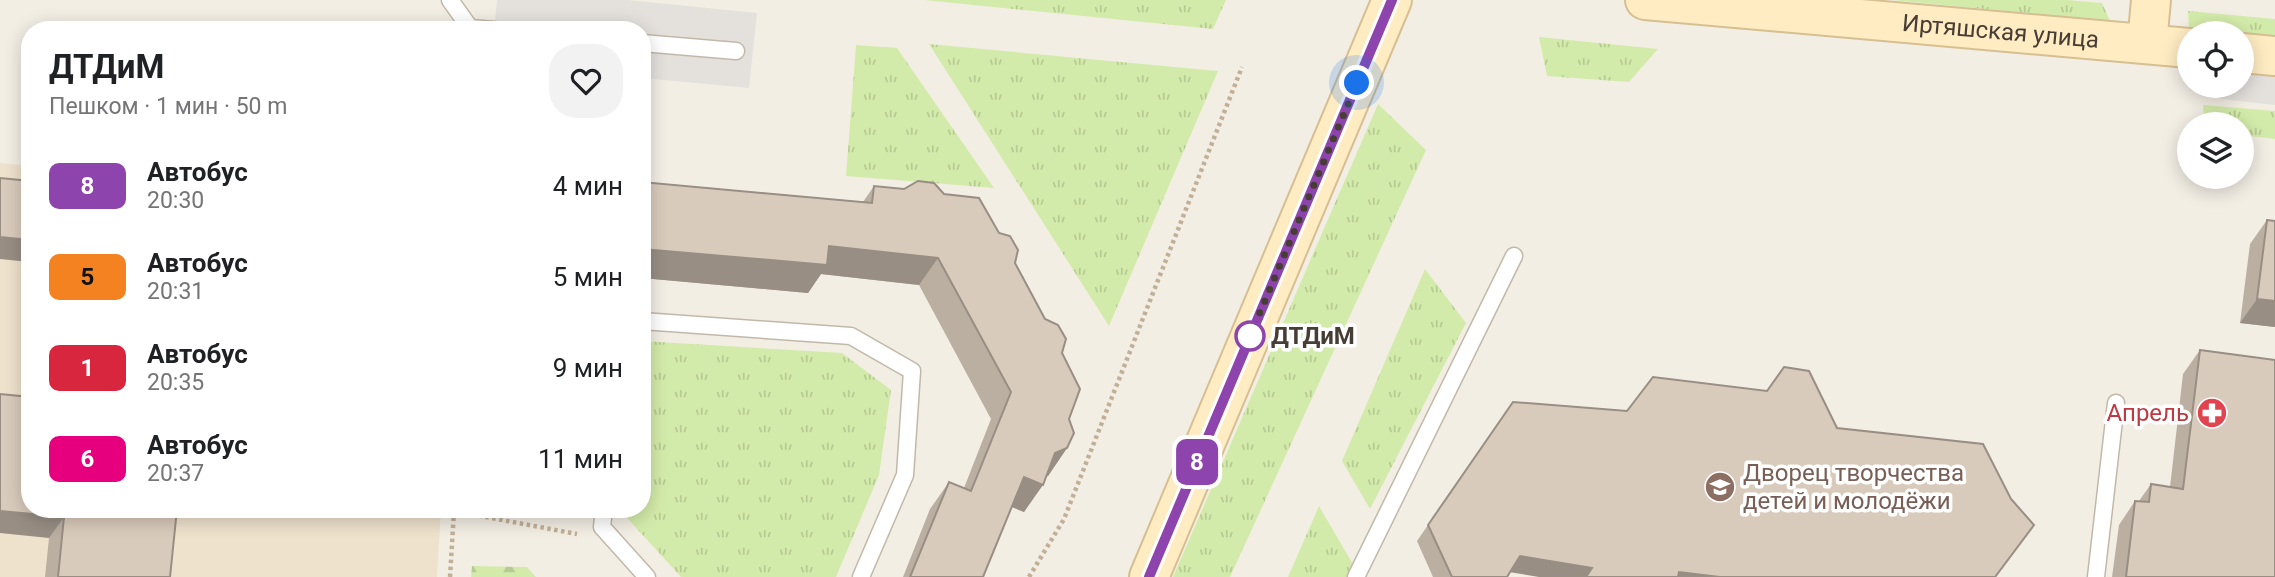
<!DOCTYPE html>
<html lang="ru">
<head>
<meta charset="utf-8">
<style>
  body { margin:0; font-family:Roboto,sans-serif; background:#f2f2f2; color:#202124; height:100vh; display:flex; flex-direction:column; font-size:26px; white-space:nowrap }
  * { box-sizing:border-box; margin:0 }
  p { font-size:23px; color:#757577 }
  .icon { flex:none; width:38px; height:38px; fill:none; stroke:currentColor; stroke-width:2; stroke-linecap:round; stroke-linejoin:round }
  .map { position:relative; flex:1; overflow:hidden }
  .drawer { position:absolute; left:21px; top:21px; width:630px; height:497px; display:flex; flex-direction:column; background:#fff; border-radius:28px; box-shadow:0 4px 18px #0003 }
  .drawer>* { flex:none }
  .badge { padding:0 14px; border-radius:10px; font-size:24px; line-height:46px }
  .fabs { position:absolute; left:2177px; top:21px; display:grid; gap:14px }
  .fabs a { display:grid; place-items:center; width:77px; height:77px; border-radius:50%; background:#fff; box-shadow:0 4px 18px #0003; font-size:35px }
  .you { position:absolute; width:35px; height:35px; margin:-18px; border:5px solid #fff; border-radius:50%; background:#1a73e8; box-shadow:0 0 0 10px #1a73e833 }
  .map>.badge { position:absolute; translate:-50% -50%; box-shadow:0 0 0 4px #fff }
  .round { display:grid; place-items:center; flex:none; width:74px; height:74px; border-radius:28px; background:#f2f2f2 }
  .headline { display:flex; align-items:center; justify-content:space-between; height:119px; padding:0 28px }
  h1 { font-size:33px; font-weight:700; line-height:52px }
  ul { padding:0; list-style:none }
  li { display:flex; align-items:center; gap:21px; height:91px; padding:0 28px }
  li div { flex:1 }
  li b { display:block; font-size:26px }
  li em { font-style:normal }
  li .badge { min-width:77px; font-weight:700; text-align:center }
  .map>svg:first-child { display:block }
  .education { fill:#eee2cd }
  .grass { fill:url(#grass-tufts) }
  .forest { fill:url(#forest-firs) }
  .parking { fill:#e4e1dd }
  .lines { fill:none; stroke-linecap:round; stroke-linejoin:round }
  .lane-casing { stroke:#c2b8a9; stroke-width:19 }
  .secondary-casing { stroke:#d6bf91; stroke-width:42 }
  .path { stroke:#c2af97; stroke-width:4.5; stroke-dasharray:3.5 3.5; stroke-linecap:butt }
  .lane { stroke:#fff; stroke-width:16 }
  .secondary { stroke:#ffecc3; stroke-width:38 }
  .wall { fill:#bbafa2 }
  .shaded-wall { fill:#988e84 }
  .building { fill:#d9cbbc; stroke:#988e84; stroke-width:2 }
  .line-casing { stroke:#fff; stroke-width:16 }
  .line { stroke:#8e44ad; stroke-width:10 }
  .walk { stroke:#463d34; stroke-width:7; stroke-dasharray:0 12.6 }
  .stop-dot { fill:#fff; stroke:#8e44ad; stroke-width:3.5 }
  .labels { text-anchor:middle; stroke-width:7; stroke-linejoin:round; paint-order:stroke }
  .street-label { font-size:24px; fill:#463d34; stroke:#fff }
  .stop-label { font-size:24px; font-weight:bold; fill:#463d34; stroke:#fff; text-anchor:start }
  .health-label { font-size:24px; fill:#be3a42; stroke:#fff; text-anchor:end }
  .education-label { font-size:24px; fill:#785e54; stroke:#fff; text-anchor:start }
</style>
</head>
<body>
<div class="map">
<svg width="2275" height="577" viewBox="0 0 2275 577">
  <defs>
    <pattern id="grass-tufts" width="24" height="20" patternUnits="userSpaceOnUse" patternTransform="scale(1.75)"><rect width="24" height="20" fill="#d3ebaa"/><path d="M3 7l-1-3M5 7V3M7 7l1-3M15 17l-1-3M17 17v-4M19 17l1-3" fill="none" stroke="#b6ca93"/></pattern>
    <pattern id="forest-firs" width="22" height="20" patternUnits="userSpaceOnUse" patternTransform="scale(1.75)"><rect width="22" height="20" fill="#d3ebaa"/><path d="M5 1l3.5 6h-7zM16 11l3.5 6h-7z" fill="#b6ca93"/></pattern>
  </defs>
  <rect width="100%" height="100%" fill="#f3eee4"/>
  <path class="education" d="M0 163 30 166V509H441L437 577H0Z"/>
  <path class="grass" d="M924 0H1226L1213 29Z
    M1892 0H2067L2102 3 2110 21Z
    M2188 11 2275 19V38L2189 30Z
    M1539 37 1658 49 1629 82 1547 76Z
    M929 44 1218 71 1109 326Z
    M856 45 897 48 994 188 846 176Z
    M1378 104 1426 150 1230 577H1173Z
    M2203 105 2275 111V139L2242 135V124H2204Z
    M1425 269 1466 323 1370 509 1342 461Z
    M642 341 842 353 891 390 879 475 836 577H681L628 519V509H642Z
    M1319 506 1354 566 1348 577H1288Z"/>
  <path class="forest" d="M472 566 527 567 536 577H471Z"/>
  <path class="parking" d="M497 0H628L757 13 749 88 642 78V30H494Z
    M2242 72 2275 75V105L2220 99 2221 86H2242Z"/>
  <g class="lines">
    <g class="lane-casing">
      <path id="lane" d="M450 0 470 28 495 30
        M642 43 736 51
        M642 321 851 336 912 371 905 475 861 577
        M604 509 602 527 647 577
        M1356 577 1514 256
        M2096 577 2116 403"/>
    </g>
    <g class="secondary-casing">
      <g id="secondary">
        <path id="s1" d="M1645 0 2189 48"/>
        <path d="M2147 44 2151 0"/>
        <path d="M2242 53 2275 56"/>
        <path d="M1149 577 1392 0"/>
      </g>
    </g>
    <path class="path" d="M450 577 454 511 577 534
      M1029 577 1064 519 1242 67"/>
    <use href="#lane" class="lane"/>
    <use href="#secondary" class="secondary"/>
  </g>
  <path class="wall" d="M642 182 863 202 874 186 1015 263 1062 353 1069 419 1067 448 1048 476H1046L1024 512 1012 507 983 577H903L930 509 949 482 964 488 991 419 919 285 821 274 808 293 642 278Z
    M2267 220 2275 221V327L2240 323 2250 244Z
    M2200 350 2275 577H2112L2119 525 2135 501H2139L2151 484 2170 487 2183 374Z
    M0 394 177 509 170 577H45L49 538Z
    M1513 402 1837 428 2023 541 1510 572 1507 577H1433L1417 541Z"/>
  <path class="shaded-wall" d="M0 237 30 240V262L0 259Z
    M829 246 938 258 919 285 821 274 808 293 642 278V249Z
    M2257 299 2275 301V327L2240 323Z
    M1067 448 1048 476 1036 480 1055 453Z
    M1024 477 1043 485 1024 512 1005 504Z
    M0 511 64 517 49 538 0 533Z
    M1520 556 1592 568 1586 577H1539L1509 572Z
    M1679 572 1720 577H1675Z"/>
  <path class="building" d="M0 178 30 181V240L0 237Z
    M918 181 934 183 944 194 979 198 999 233 1010 236 1018 250 1015 263 1045 319 1058 325 1066 339 1062 353 1080 389 1069 419 1074 433 1067 448 1055 453 1043 485 1024 477 983 577H910L949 482 971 491 1011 392 938 258 829 246 827 265 642 249V182L872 203 874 186 904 189Z
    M2267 220 2275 221V301L2257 299Z
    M2200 350 2275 360V577H2126L2135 501 2149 502 2151 484 2183 489Z
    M1784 367 1809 371 1837 428 1983 444 2011 499 2034 525 1995 577H1720L1679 572 1678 577H1586L1592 568 1520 556 1507 577H1452L1428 525 1513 402 1627 411 1653 377 1767 391Z
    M0 394 30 397V509H177L170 577H58L64 517 0 511Z"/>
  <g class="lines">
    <g class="line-casing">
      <path id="line" d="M1149 577 1392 0"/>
    </g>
    <use href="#line" class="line"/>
    <path class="walk" d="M1250 336 1357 83"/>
  </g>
  <defs>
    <g id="pharmacy-disc" transform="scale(1.575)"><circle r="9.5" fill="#e0444e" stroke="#fff"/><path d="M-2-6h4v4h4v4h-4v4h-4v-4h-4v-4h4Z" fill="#fff"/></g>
    <g id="school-disc" transform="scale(1.575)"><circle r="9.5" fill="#8d6e63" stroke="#fff"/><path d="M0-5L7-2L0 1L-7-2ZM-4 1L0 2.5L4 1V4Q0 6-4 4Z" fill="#fff"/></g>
  </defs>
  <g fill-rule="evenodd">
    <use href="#pharmacy-disc" x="2212" y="413"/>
    <use href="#school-disc" x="1720" y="487"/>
  </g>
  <circle class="stop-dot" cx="1250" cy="336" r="14"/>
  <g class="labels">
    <g class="street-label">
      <text dy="8" stroke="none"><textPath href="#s1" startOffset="357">Иртяшская улица</textPath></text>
    </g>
    <g class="stop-label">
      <text x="1271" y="344">ДТДиМ</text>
    </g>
    <g class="health-label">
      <text x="2189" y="421">Апрель</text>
    </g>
    <g class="education-label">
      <text x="1743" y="481">Дворец творчества<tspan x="1743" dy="28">детей и молодёжи</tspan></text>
    </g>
  </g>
</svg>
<div class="fabs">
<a><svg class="icon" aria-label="locate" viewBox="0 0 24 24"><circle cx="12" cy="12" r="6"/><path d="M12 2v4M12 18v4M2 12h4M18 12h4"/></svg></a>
<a><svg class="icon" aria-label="layers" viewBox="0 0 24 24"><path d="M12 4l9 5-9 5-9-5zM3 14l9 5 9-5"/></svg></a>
</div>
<div class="you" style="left:1357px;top:83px"></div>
<b class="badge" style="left:1197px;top:462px;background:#8e44ad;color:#fff">8</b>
<section class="drawer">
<div class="headline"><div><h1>ДТДиМ</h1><p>Пешком · 1 мин · 50 m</p></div><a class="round"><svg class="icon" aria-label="heart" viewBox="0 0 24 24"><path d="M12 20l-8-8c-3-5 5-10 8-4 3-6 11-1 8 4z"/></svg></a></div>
<ul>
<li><span class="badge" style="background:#8e44ad;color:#fff">8</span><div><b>Автобус</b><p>20:30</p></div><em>4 мин</em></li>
<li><span class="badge" style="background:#f58220;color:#111">5</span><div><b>Автобус</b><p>20:31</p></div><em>5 мин</em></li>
<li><span class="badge" style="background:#d7263d;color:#fff">1</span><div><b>Автобус</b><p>20:35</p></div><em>9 мин</em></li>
<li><span class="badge" style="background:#e6007e;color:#fff">6</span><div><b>Автобус</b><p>20:37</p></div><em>11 мин</em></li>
</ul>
</section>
</div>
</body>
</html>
